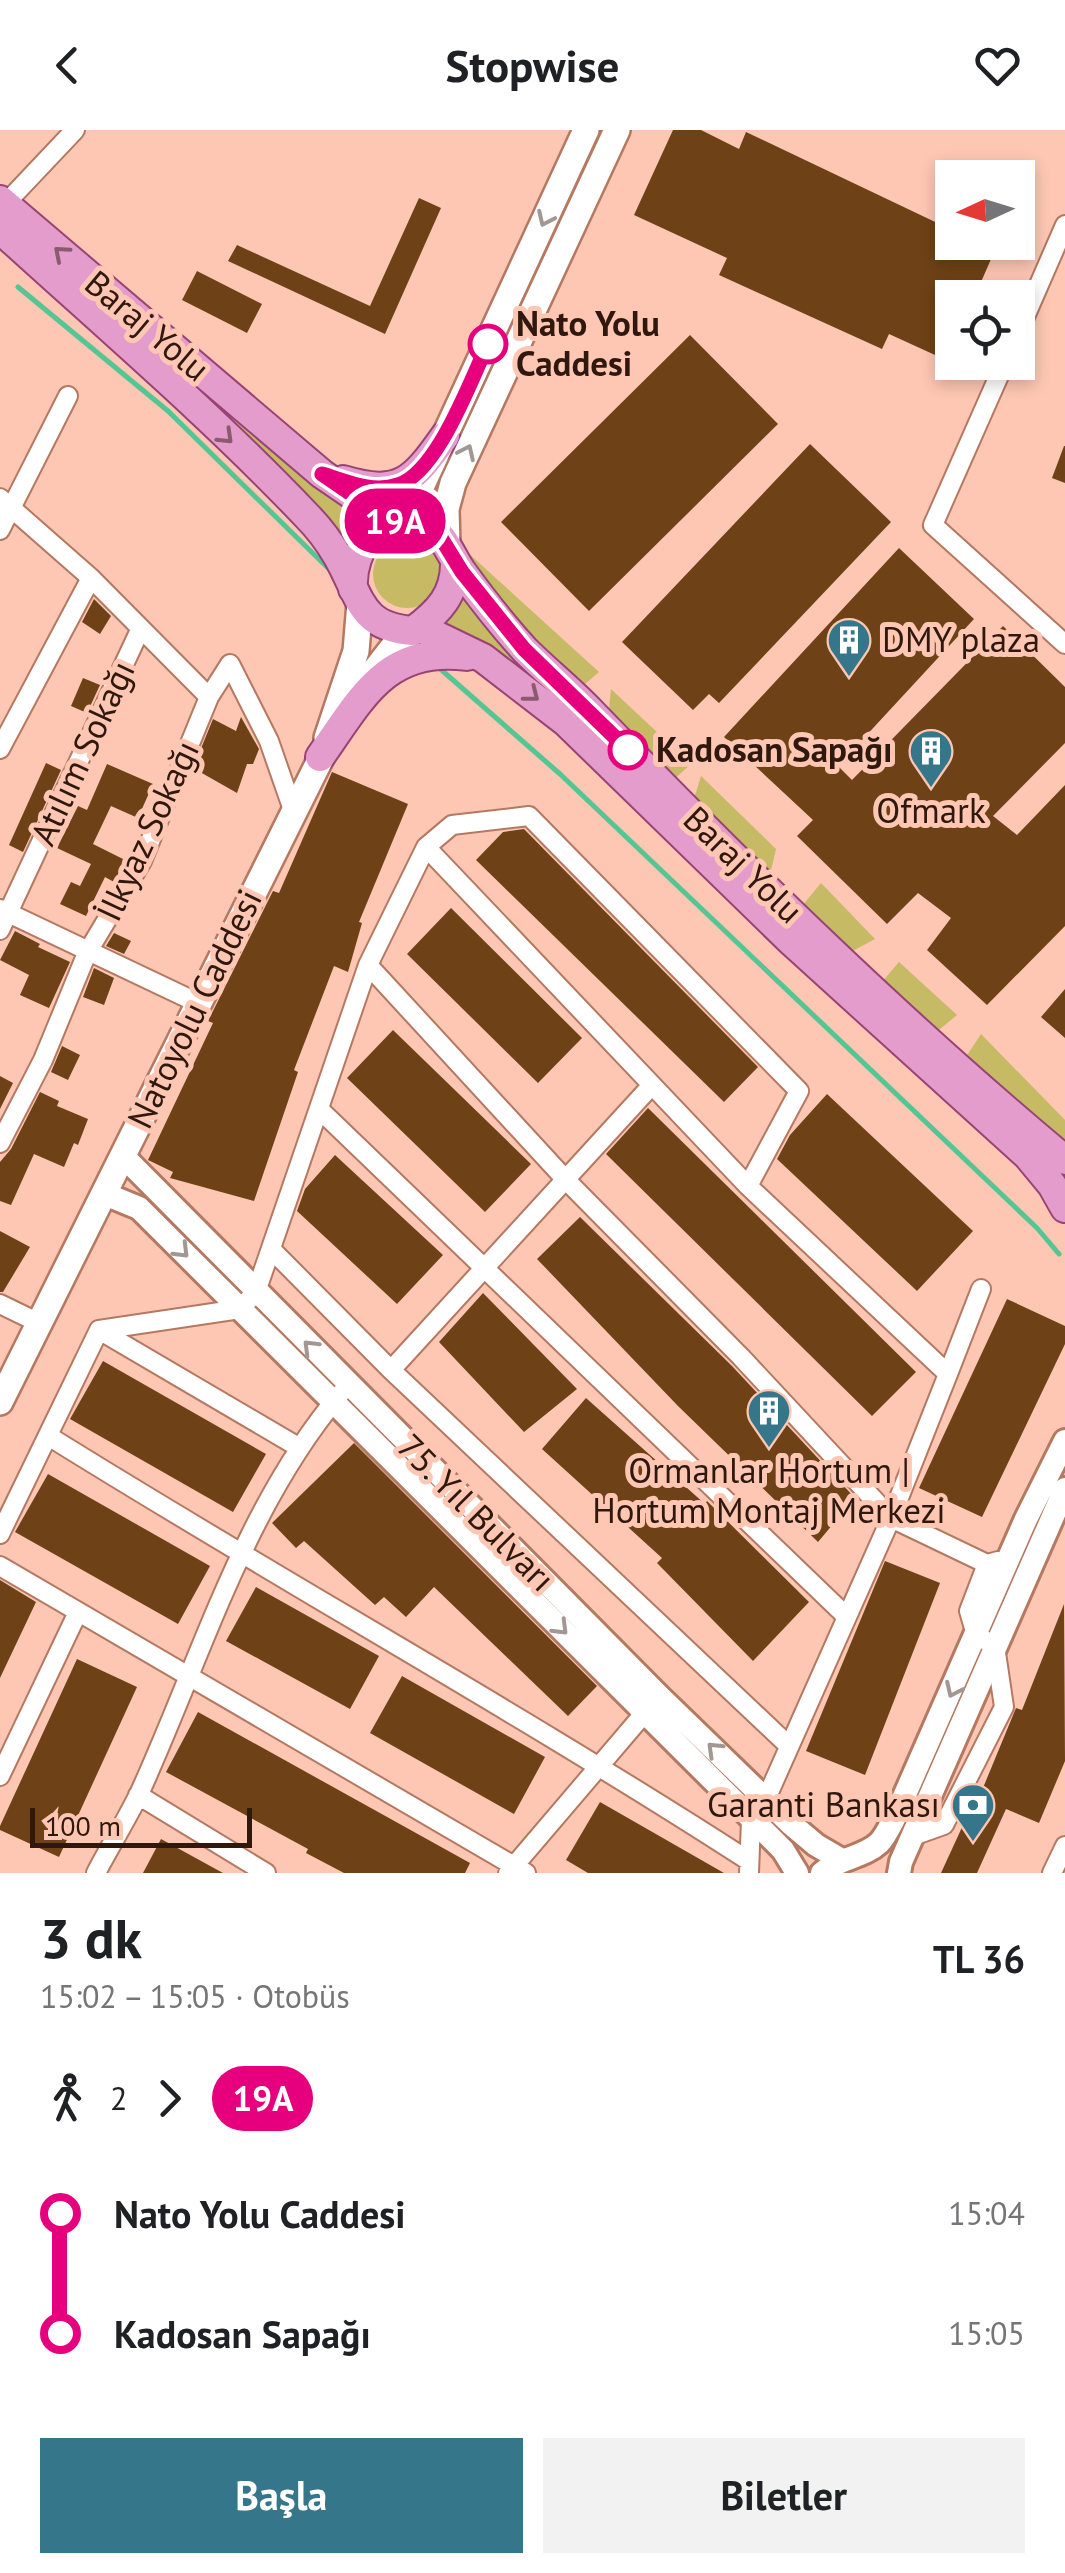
<!DOCTYPE html>
<html lang="tr">
<head>
<meta charset="utf-8">
<style>
  body { margin:0; font-family:"PT Sans",sans-serif; background:#f2f2f2; color:#202124; height:100vh; display:flex; flex-direction:column; font-size:38px; white-space:nowrap }
  * { box-sizing:border-box; margin:0 }
  p { font-size:32px; color:#757577 }
  .icon { flex:none; width:55px; height:55px; fill:none; stroke:currentColor; stroke-width:2; stroke-linecap:round; stroke-linejoin:round }
  .map { position:relative; height:1743px; overflow:hidden }
  .drawer { display:flex; flex-direction:column; background:#fff; flex:1 }
  .drawer>* { flex:none }
  .badge { padding:0 20px; border-radius:32px; font-size:35px; line-height:65px }
  .needle { width:65px; rotate:266deg }
  .fabs { position:absolute; left:935px; top:30px; display:grid; gap:20px }
  .fabs a { display:grid; place-items:center; width:100px; height:100px; border-radius:0px; background:#fff; box-shadow:0 5px 15px #0003; font-size:50px }
  .scale { position:absolute; left:30px; bottom:25px; width:222px; box-sizing:border-box; padding-left:10px; border:5px solid #30180f; border-top:0; font-size:28px; line-height:35px; white-space:nowrap; color:#30180f; -webkit-text-stroke:8px #fdc7b3; paint-order:stroke }
  .map>.badge { position:absolute; translate:-50% -50%; box-shadow:0 0 0 5px #fff }
  .legs { display:flex; align-items:center; gap:15px; height:110px; padding:0 40px; font-size:32px }
  .legs p { margin-inline-start:auto }
  .headline { display:flex; align-items:center; justify-content:space-between; height:170px; padding:0 40px }
  h1 { font-size:55px; font-weight:600; line-height:75px }
  .cta { display:flex; gap:20px; margin-top:auto; padding:20px 40px }
  .cta a { flex:1; height:115px; border-radius:0px; background:#36768a; color:#fff; font-size:40px; font-weight:600; line-height:115px; text-align:center }
  .cta a+a { background:#f2f2f2; color:#202124 }
  ul { padding:0 40px; list-style:none }
  li { display:flex; align-items:center; gap:35px; height:120px; font-size:38px }
  li i { display:grid; place-items:center; width:15px; height:100%; margin:0 12px; background:currentColor }
  li i::after { content:''; width:25px; height:25px; margin:-12px; border:8px solid; border-radius:50%; background:#fff }
  li p { margin-inline-start:auto }
  li:first-child i { background:linear-gradient(#0000 50%,currentColor 0) }
  li:last-child i { background:linear-gradient(currentColor 50%,#0000 0) }
  header { display:flex; justify-content:space-between; align-items:center; height:130px; padding:0 40px; background:#fff; font-size:45px; font-weight:600 }
  .map>svg:first-child { display:block }
  .green { fill:#c6ba64 }
  .lines { fill:none; stroke-linecap:round; stroke-linejoin:round }
  .stream { stroke:#55c593; stroke-width:5 }
  .building { fill:#6e4216 }
  .minor-casing { stroke:#b57861; stroke-width:22 }
  .tertiary-casing { stroke:#b57861; stroke-width:28 }
  .secondary-casing { stroke:#b57861; stroke-width:30 }
  .primary-casing { stroke:#994375; stroke-width:32 }
  .minor { stroke:#fff; stroke-width:18 }
  .tertiary { stroke:#fff; stroke-width:22 }
  .secondary { stroke:#fff; stroke-width:25 }
  .primary { stroke:#e49ccd; stroke-width:28 }
  .oneway { stroke:#a29793 }
  .oneway2 { stroke:#8a5a6e }
  .line-1-casing { stroke:#fff; stroke-width:22 }
  .line-1 { stroke:#e6007e; stroke-width:15 }
  .stop-1-dot { fill:#fff; stroke:#e6007e; stroke-width:5 }
  .labels { text-anchor:middle; stroke-width:10; stroke-linejoin:round; paint-order:stroke }
  .stop-label { font-size:35px; font-weight:bold; fill:#30180f; stroke:#fdc7b3; text-anchor:start }
  .street-label { font-size:35px; fill:#30180f; stroke:#fdc7b3 }
  .poi-label { font-size:35px; fill:#30180f; stroke:#fdc7b3 }
</style>
</head>
<body>
<header><svg class="icon" aria-label="back" viewBox="0 0 24 24"><path d="M15 5l-7 7 7 7"/></svg>Stopwise<svg class="icon" aria-label="heart" viewBox="0 0 24 24"><path d="M12 20l-8-8c-3-5 5-10 8-4 3-6 11-1 8 4z"/></svg></header>
<div class="map">
<svg width="1065" height="1743" viewBox="0 0 1065 1743">
  <rect width="100%" height="100%" fill="#fdc7b3"/>
  <path class="green" d="M139 202 310 352 363 388 350 398 341 419 135 209Z
    M373 444a34 34 0 1 1 68 0a34 34 0 1 1-68 0Z
    M455 411 599 542 578 560 532 515Z
    M462 462 559 569 440 496 454 483Z
    M611 559 691 634 671 652 608 588Z
    M701 646 776 719 769 749 692 675Z
    M821 753 875 809 849 823 802 776Z
    M899 832 957 885 934 904 881 853Z
    M981 904 1065 990V1016L964 930Z"/>
  <g class="lines">
    <path class="stream" d="M18 157 168 281 331 441
      M437 536 560 644 1037 1098 1059 1124"/>
  </g>
  <path class="building" d="M673 0H701L739 19 746 2 952 100V112H979L995 120 974 168H952V215L946 230 889 204 882 219 719 145 727 128 634 85Z
    M419 68 441 78 385 204 228 131 237 115 370 176Z
    M197 141 262 174 247 203 182 170Z
    M690 205 778 294 589 481 501 392Z
    M810 314 891 392 719 573 709 564 693 580 622 512Z
    M1064 316H1065V353L1052 348Z
    M899 418 974 489 838 636 852 650 1003 496 1065 557V613L993 686 1017 705 1065 655V796L987 875 927 820 951 788 918 763 887 794 797 706 813 690 724 607Z
    M94 469 111 486 100 504 82 492Z
    M83 548 100 555 87 583 71 576Z
    M241 587 259 619 253 634H247L237 663 193 638 213 589 236 601Z
    M46 633 61 640 23 722 9 715Z
    M107 634 153 654 138 688 111 676 93 714 125 730 114 752 105 747 86 786 60 774 71 752 80 756 91 734 57 718 78 676 87 680Z
    M332 642 408 674 359 792 362 793 348 842 334 836 294 940 298 942 254 1071 170 1048 173 1042 148 1030 213 893 208 891 273 761 279 763Z
    M524 699 758 937 724 972 476 730 503 702Z
    M451 778 582 908 538 953 407 824Z
    M15 801 40 814 38 817 70 832 49 878 20 865 29 845 0 830Z
    M114 803 131 811 124 824 106 816Z
    M94 838 114 848 104 875 83 867Z
    M1065 859V908L1041 887Z
    M393 900 531 1034 485 1082 347 948Z
    M62 916 80 925 68 950 51 942Z
    M0 946 13 953 0 979Z
    M40 962 59 971 57 976 88 989 78 1015 74 1013 64 1037 34 1024 11 1075 0 1071V1032L11 1019Z
    M827 964 973 1101 917 1161 777 1029 790 1005Z
    M648 978 916 1242 872 1286 606 1024Z
    M335 1025 443 1125 397 1174 297 1081 305 1059Z
    M580 1087 732 1236 855 1368 818 1412 678 1276 537 1129Z
    M0 1101 30 1117 3 1162H0Z
    M483 1163 577 1259 524 1302 439 1212Z
    M1007 1169 1065 1196V1214L982 1387 919 1358Z
    M103 1231 266 1324 233 1382 70 1289Z
    M586 1268 705 1374 707 1371 809 1472 753 1531 657 1433 662 1428 542 1319Z
    M354 1313 597 1556 568 1586 434 1457 406 1487 384 1467 375 1475 304 1411 296 1418 272 1393Z
    M48 1344 210 1436 178 1494 15 1402Z
    M885 1431 940 1453 865 1645 806 1621Z
    M0 1450 36 1472 0 1548Z
    M256 1457 379 1526 350 1579 226 1511Z
    M1064 1474 1065 1631 1039 1693 1006 1679 977 1743H941L975 1669 978 1670 1016 1578 1022 1580Z
    M77 1529 137 1557 59 1727 0 1700V1696Z
    M402 1546 545 1627 514 1684 370 1603Z
    M198 1582 470 1733 465 1743H344L306 1723 308 1719 166 1642Z
    M600 1672 724 1743H588L566 1730Z
    M161 1709 223 1743H143Z"/>
  <g class="lines">
    <g class="minor-casing">
      <path id="minor" d="M5 74 75 0
        M1018 203 1065 95
        M1005 232 933 395 1065 514
        M0 368 91 448 209 567
        M0 400 68 266
        M0 619 91 448
        M426 717 748 1056
        M0 779 198 873
        M0 800 140 500
        M652 955 391 1240 789 1616
        M319 979 847 1487
        M0 1013 43 930 87 823 142 731 209 567 230 534 269 611 293 680
        M271 1119 391 1240
        M981 1159 948 1244 748 1056 799 961 529 686 452 695 426 717 368 835 566 1050 741 1227 891 1388 987 1434
        M0 1174 39 1193
        M99 1200 300 1318
        M50 1307C281 1451 520 1583 749 1731
        M0 1404 99 1200 240 1179 256 1162 368 835
        M0 1436 526 1743
        M0 1646 78 1482
        M138 1665 266 1743
        M913 1706 944 1695 1004 1577 995 1516 976 1505 969 1481 987 1434 998 1431
        M96 1743C110 1716 127 1689 140 1662 201 1528 244 1378 340 1264
        M508 1743 653 1573
        M749 1743 751 1690 766 1669 891 1388 948 1244
        M1052 1743 1065 1716"/>
    </g>
    <g class="tertiary-casing">
      <path id="tertiary" d="M123 1026 659 1566 791 1694 816 1715 840 1729
        M105 1064 139 1078 783 1720 797 1743
        M822 1743C840 1727 863 1728 879 1713 886 1706 891 1694 896 1685L1026 1389 1065 1311
        M899 1743 901 1732 1065 1359"/>
    </g>
    <g class="secondary-casing">
      <path id="secondary" d="M399 391 421 357 586 0
        M447 415 446 379 453 353 617 0
        M363 556 397 512 413 501
        M327 608 356 521 360 473
        M0 1272 329 612"/>
    </g>
    <g class="primary-casing">
      <path id="primary" d="M0 70 322 344 392 392
        M0 99C103 193 210 284 306 385 318 397 330 413 338 427 361 467 359 497 413 501 439 482 456 464 455 431
        M343 350C400 367 413 351 445 306
        M353 459C350 419 383 371 427 395 446 406 451 427 463 443 482 469 503 496 525 520 546 541 570 560 591 582 742 738 898 891 1065 1030
        M419 497 483 528 566 592 792 812 1028 1026 1052 1055 1065 1078
        M320 627C361 569 386 515 467 526"/>
    </g>
    <use href="#minor" class="minor"/>
    <use href="#tertiary" class="tertiary"/>
    <use href="#secondary" class="secondary"/>
    <use href="#primary" class="primary"/>
  </g>
  <defs><path id="oneway-chevron" d="M-2-3.5L2.5 0L-2 3.5" fill="none" stroke-width="1.6" stroke-linecap="round" stroke-linejoin="round" transform="scale(2.5)"/></defs>
  <g class="oneway">
    <use href="#oneway-chevron" transform="translate(545 89) rotate(115)"/>
    <use href="#oneway-chevron" transform="translate(467 322) rotate(-65)"/>
    <use href="#oneway-chevron" transform="translate(182 1121) rotate(45)"/>
    <use href="#oneway-chevron" transform="translate(310 1217) rotate(-135)"/>
    <use href="#oneway-chevron" transform="translate(561 1498) rotate(45)"/>
    <use href="#oneway-chevron" transform="translate(953 1560) rotate(115)"/>
    <use href="#oneway-chevron" transform="translate(714 1619) rotate(-136)"/>
  </g>
  <g class="oneway2">
    <use href="#oneway-chevron" transform="translate(61 123) rotate(-139)"/>
    <use href="#oneway-chevron" transform="translate(226 307) rotate(44)"/>
    <use href="#oneway-chevron" transform="translate(532 565) rotate(38)"/>
  </g>
  <g class="lines">
    <g class="line-1-casing">
      <path id="line-1" d="M488 214C470 251 438 342 398 355 372 364 346 351 322 344L392 392 409 390 424 394 438 403 462 442 524 519 628 620"/>
    </g>
    <use href="#line-1" class="line-1"/>
  </g>
  <defs>
    <g id="building-pin" transform="scale(2.25)"><path d="M0 17L-7.5 6A9.5 9.5 0 1 1 7.5 6Z" fill="#36768a" stroke="#fdc7b3"/><path d="M-4-6H4V6H1V3H-1V6H-4ZM-2.5-4.3h1.7v1.8h-1.7ZM.8-4.3h1.7v1.8H.8ZM-2.5-1h1.7V.8h-1.7ZM.8-1h1.7V.8H.8Z" fill="#fff"/></g>
    <g id="bank-pin" transform="scale(2.25)"><path d="M0 17L-7.5 6A9.5 9.5 0 1 1 7.5 6Z" fill="#36768a" stroke="#fdc7b3"/><path d="M-6-4H6V4H-6ZM0-2.3a2.3 2.3 0 1 0 0 4.6a2.3 2.3 0 1 0 0-4.6Z" fill="#fff"/></g>
  </defs>
  <g fill-rule="evenodd">
    <use href="#building-pin" x="849" y="510"/>
    <use href="#building-pin" x="931" y="621"/>
    <use href="#building-pin" x="769" y="1281"/>
    <use href="#bank-pin" x="973" y="1675"/>
  </g>
  <g class="stop-1-dot">
    <circle cx="488" cy="214" r="18"/>
    <circle cx="628" cy="620" r="18"/>
  </g>
  <g class="labels">
    <g class="stop-label">
      <text x="516" y="206">Nato Yolu<tspan x="516" dy="40">Caddesi</tspan></text>
      <text x="656" y="632">Kadosan Sapağı</text>
    </g>
    <g class="street-label">
      <text transform="translate(147 196) rotate(40)" y="12">Baraj Yolu</text>
      <text transform="translate(83 623) rotate(-65)" y="12">Atılım Sokağı</text>
      <text transform="translate(148 701) rotate(-65)" y="12">İlkyaz Sokağı</text>
      <text transform="translate(743 735) rotate(44)" y="12">Baraj Yolu</text>
      <text transform="translate(195 879) rotate(-64)" y="12">Natoyolu Caddesi</text>
      <text transform="translate(476 1383) rotate(45)" y="12">75. Yıl Bulvarı</text>
    </g>
    <g class="poi-label">
      <text x="882" y="522" text-anchor="start">DMY plaza</text>
      <text x="931" y="693">Ofmark</text>
      <text x="769" y="1353">Ormanlar Hortum |<tspan x="769" dy="40">Hortum Montaj Merkezi</tspan></text>
      <text x="940" y="1687" text-anchor="end">Garanti Bankası</text>
    </g>
  </g>
</svg>
<div class="fabs">
<a><svg class="needle" viewBox="-14 -14 28 28"><path d="M0-13l5 13h-10z" fill="#e53935"/><path d="M0 13l5-13h-10z" fill="#757577"/></svg></a>
<a><svg class="icon" aria-label="locate" viewBox="0 0 24 24"><circle cx="12" cy="12" r="6"/><path d="M12 2v4M12 18v4M2 12h4M18 12h4"/></svg></a>
</div>
<div class="scale">100 m</div>
<b class="badge" style="left:395px;top:391px;background:#e6007e;color:#fff">19A</b>
</div>
<section class="drawer">
<div class="headline"><div><h1>3 dk</h1><p>15:02 – 15:05 · Otobüs</p></div><b>TL 36</b></div>
<div class="legs"><svg class="icon" aria-label="walk" viewBox="0 0 24 24"><circle cx="13" cy="4" r="2"/><path d="M13 8l-2 6 4 7M11 14l-3 7M7 12l3-4h3l4 4"/></svg>2<svg class="icon" aria-label="forward" viewBox="0 0 24 24"><path d="M9 5l7 7-7 7"/></svg><b class="badge" style="background:#e6007e;color:#fff">19A</b></div>
<ul>
<li><i style="color:#e6007e"></i><b>Nato Yolu Caddesi</b><p>15:04</p></li>
<li><i style="color:#e6007e"></i><b>Kadosan Sapağı</b><p>15:05</p></li>
</ul>
<div class="cta"><a>Başla</a><a>Biletler</a></div>
</section>
</body>
</html>
